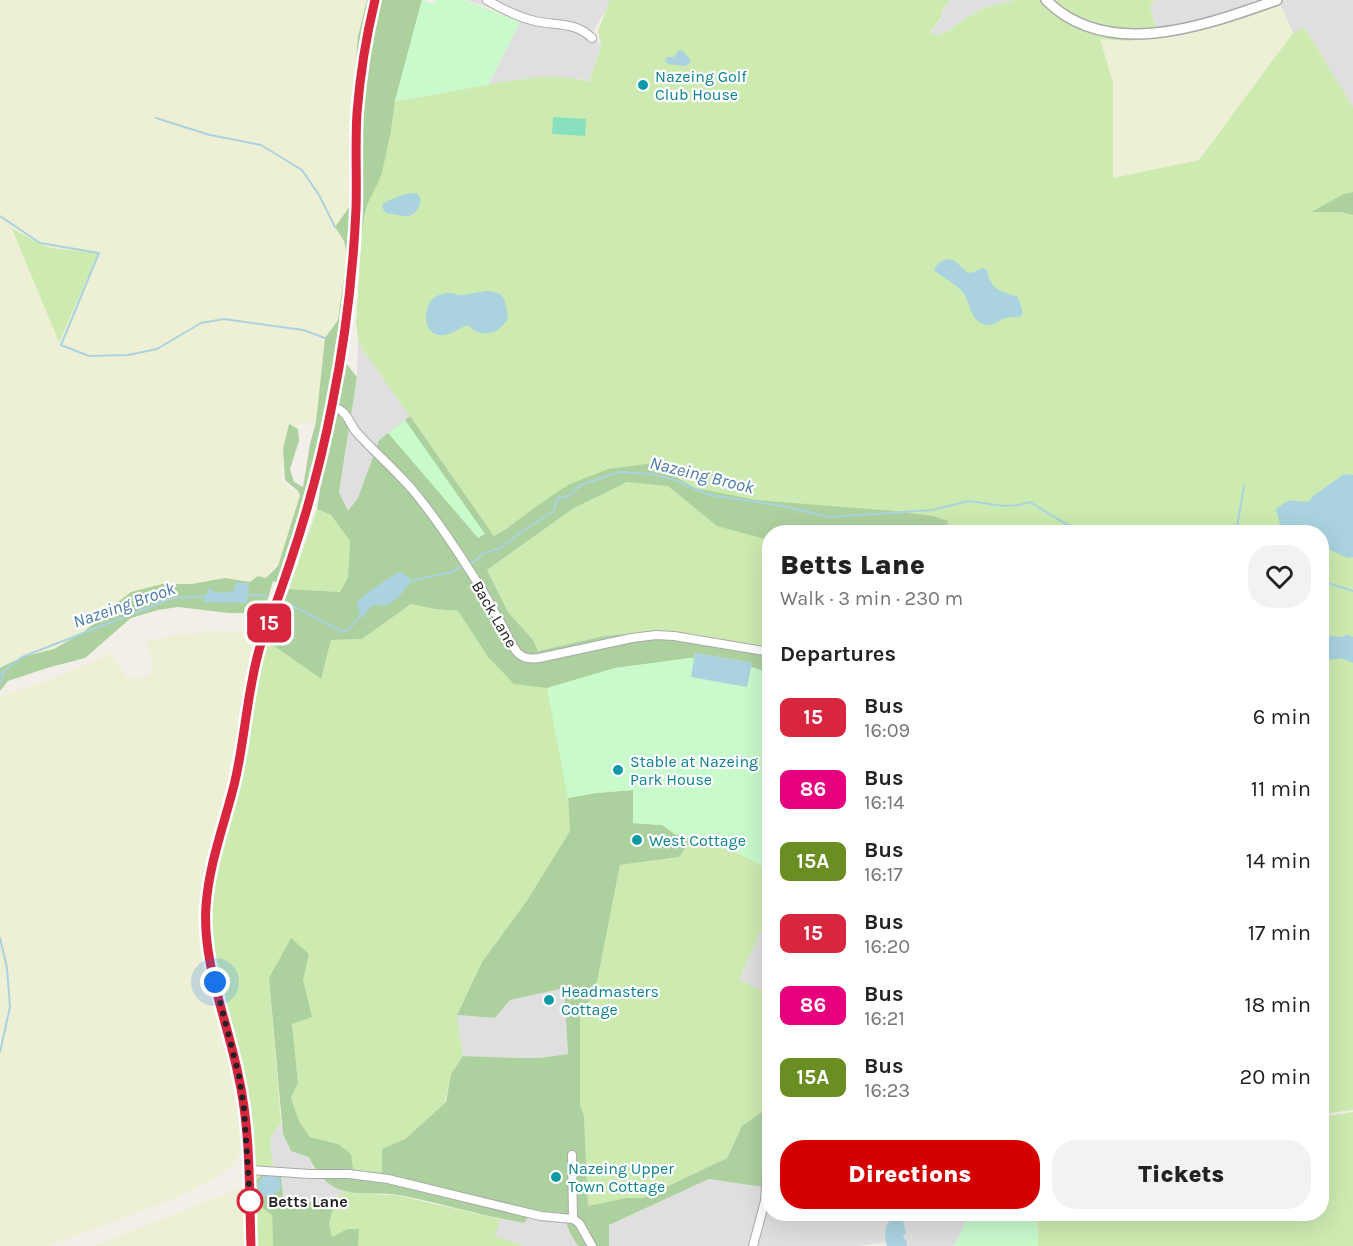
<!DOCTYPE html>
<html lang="en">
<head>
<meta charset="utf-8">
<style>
  body { margin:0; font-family:Karla,sans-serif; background:#f2f2f2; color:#222; height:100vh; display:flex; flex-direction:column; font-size:22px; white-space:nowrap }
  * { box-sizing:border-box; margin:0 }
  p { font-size:20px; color:#767676 }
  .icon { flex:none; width:33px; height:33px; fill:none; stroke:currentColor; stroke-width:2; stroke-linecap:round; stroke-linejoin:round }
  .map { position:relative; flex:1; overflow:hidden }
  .details { position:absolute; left:762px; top:525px; width:567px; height:696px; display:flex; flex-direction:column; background:#fff; border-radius:24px; box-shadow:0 6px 24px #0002 }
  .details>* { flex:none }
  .badge { padding:0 12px; border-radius:9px; font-size:21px; line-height:39px }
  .you { position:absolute; width:30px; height:30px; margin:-15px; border:4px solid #fff; border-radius:50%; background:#1a73e8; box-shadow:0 0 0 9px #1a73e833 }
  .map>.badge { position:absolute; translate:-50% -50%; box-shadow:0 0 0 3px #fff }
  h2 { padding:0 18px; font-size:22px; line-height:54px }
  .round { display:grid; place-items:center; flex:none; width:63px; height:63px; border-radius:24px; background:#f2f2f2 }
  .overview { display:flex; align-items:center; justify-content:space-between; height:102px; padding:0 18px }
  h1 { font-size:28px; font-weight:800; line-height:45px }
  .action { display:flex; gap:12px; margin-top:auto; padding:12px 18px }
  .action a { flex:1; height:69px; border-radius:24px; background:#d40000; color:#fff; font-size:24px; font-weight:800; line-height:69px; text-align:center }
  .action a+a { background:#f2f2f2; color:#222 }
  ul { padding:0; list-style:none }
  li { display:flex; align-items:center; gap:18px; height:72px; padding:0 18px }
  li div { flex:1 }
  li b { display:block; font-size:22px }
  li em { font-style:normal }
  li .badge { min-width:66px; font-weight:700; text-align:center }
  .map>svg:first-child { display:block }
  .residential { fill:#e0dfdf }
  .farmland { fill:#eef0d5 }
  .grass { fill:#cdebb0 }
  .forest { fill:#add19e }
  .park { fill:#c8facc }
  .pitch { fill:#88e0be }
  .water { fill:#aad3df }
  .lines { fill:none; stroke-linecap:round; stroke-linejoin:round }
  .stream { stroke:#aad3df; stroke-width:2 }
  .minor-casing { stroke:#a9a9a9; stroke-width:10 }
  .tertiary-casing { stroke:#a9a9a9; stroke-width:12 }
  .minor { stroke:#fff; stroke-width:8 }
  .tertiary { stroke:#fff; stroke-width:9 }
  .line-casing { stroke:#fff; stroke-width:14 }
  .line { stroke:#d7263d; stroke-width:9 }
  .walk { stroke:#222; stroke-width:6; stroke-dasharray:0 10.8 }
  .culture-dot { fill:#0f9aa8; stroke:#fff; stroke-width:2 }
  .stop-dot { fill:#fff; stroke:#d7263d; stroke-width:3 }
  .labels { text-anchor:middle; stroke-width:4.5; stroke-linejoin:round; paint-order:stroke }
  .culture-label { font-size:16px; fill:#0d838f; stroke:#fff; text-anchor:start }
  .street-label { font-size:16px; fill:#222; stroke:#fff }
  .stop-label { font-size:16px; font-weight:bold; fill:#222; stroke:#fff; text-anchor:start }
  .water-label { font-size:18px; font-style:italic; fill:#4a7aab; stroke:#fff }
</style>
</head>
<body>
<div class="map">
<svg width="1353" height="1246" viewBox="0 0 1353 1246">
  <rect width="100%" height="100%" fill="#f2efe9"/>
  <path class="residential" d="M465 0H610L608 7 593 31 601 47 589 82 580 79 543 78 519 79 488 85 520 22 487 7Z
    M950 0H1016L984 8 964 19 951 29 939 35 929 33 941 19 942 10Z
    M1155 0H1253L1254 3 1265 0H1353V106L1352 107 1305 28 1293 33 1280 4 1210 27 1158 37 1150 6Z
    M358 338 363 350 410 416 379 440 358 498 348 512 339 492 357 377Z
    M769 912V994L739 980Z
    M564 988 568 1054 539 1058H519L463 1056 457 1015 495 1018 510 1000Z
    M769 1115 770 1214H807L808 1221 874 1214H969L957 1241 953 1246H889L888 1242 858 1246H609V1225L709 1179 763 1187 765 1134Z
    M281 1122 283 1134 291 1151 309 1157 314 1169 334 1187 346 1191 332 1200H325L292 1204 283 1197 281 1175H274L270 1138Z
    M532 1210 562 1213 571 1235 578 1246H525L494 1236 500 1219 524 1223Z"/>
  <path class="farmland" d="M0 0H375L347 312 316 422 296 425 287 438 280 479 300 495 278 566 266 578 250 582 225 578 192 584H162L105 612 85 631 54 649 22 657 0 668Z
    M1280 4 1293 33 1199 160 1112 179 1113 82 1100 39 1128 42 1210 27Z
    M218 631 243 632 260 634 240 732 200 906 206 961 237 1100 242 1147 233 1165 216 1178 176 1198 48 1246H0V696L52 679 111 653 126 676 133 679H138L149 675 153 666 146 641 175 635Z
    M245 1186V1246H94Z"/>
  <path class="grass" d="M610 0H950L942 10 941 18 929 33 939 35 951 29 964 19 984 8 1016 0H1155L1150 6 1158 37 1129 41 1100 39 1113 82V178L1199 160 1293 33 1305 28 1352 106H1353V192L1344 194 1313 212H1341L1353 215V1110L1322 1114V532H770L769 648 663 631 604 636 537 651 533 640 508 612 487 570 574 508 580 505 551 496 533 510 494 536 363 350 358 338 356 324 362 230 368 203 377 185 382 171 391 131 395 101C421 97 447 92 473 87 510 81 552 71 589 82L601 47 598 31Z
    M12 229 50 248 99 253 59 342Z
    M317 509 331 515 350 541 348 577 340 592 289 589Z
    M411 604 435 609 458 611 488 657 694 658 691 677 747 687 751 667 769 673V912L739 980 769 994V1107L742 1126 727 1158 643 1198H626L588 1206 584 1116 580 1104V1016L595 992 620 865 679 857 633 790 596 793 568 798 570 831 526 902 482 962 457 1015 463 1056 451 1074 445 1103 405 1139 382 1149V1183L354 1178 338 1144 310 1137 299 1121 291 1098 298 1083 291 1024 309 954 269 978 281 1122 270 1138 273 1168 259 1167 254 1164 251 1157 249 1111 240 1064 217 971 213 944 211 908 217 863 260 665 267 641 321 679 331 640 362 639Z
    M1353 1112V1246H1038L1037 1214H1322V1117Z
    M258 1174H263L272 1215 273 1246H254L253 1178Z
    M346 1191 368 1194 396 1195 500 1219 495 1236 525 1246H358L347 1229 332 1238 329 1224 333 1209 332 1200Z
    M807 1214H874L808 1221Z"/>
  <path class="forest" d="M367 0H422L395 101 391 131 382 173 377 185 368 203 365 214 343 340 330 383 309 490 279 583 273 581 266 605 248 613H228L178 607 158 610 131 618 85 658 47 668 8 681 0 691V668L22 657 54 649 85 631 105 612 131 592 162 584H192L225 578 250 582 258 576 266 578 278 566 300 495 298 491 285 480 283 449 289 424 298 429 299 441 290 469 294 482 303 487 310 444 316 422 325 338 338 320 347 254 344 241 335 227 350 206 351 116 358 36Z
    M1353 192V215L1341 212H1311L1344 194Z
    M341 357 357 377 339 492 348 511 358 498 379 440 410 416 494 536 507 528 551 496 570 484 608 469 653 463 695 488 756 500 894 511 933 516 948 521 946 532H770L769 540 717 526 668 486 627 482 574 508 487 570 508 612 533 640 538 651 604 636 663 631 769 648V673L751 667V663L695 653 694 658 615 668 547 688 514 684 488 657 458 611 435 609 411 604 362 639 331 640 321 679 267 641 274 629 289 589 340 592 348 577 350 541 331 515 317 509Z
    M633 790V823L662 825 675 834 692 839 679 857 620 865 595 992 580 1016V1104L584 1116 588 1206 626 1198H643L727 1158 742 1126 769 1107V1115L765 1134 763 1187 709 1179 609 1225V1246H578L571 1235 562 1213 533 1210 524 1223C482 1216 441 1203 399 1195 378 1191 356 1197 336 1188 324 1182 314 1169 309 1157L291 1151 283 1134 269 978 291 938 309 954 303 980 312 1017 292 1024 298 1083 291 1098 299 1121 310 1137 338 1144 351 1154 354 1178 382 1183V1149L405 1139 446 1102 451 1074 463 1056 519 1058H539L568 1054 564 988 510 1000 495 1018 457 1015 482 962 526 902 570 831 568 798 596 793Z
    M263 1174 281 1175 283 1197 292 1204 325 1200H332L333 1209 329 1224 332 1237 347 1229H359L358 1246H273L272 1215 258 1204 256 1180Z"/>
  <path class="park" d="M422 0 434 4 436 0H464L520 22 488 85 395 101Z
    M405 420 485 534 478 538 388 433Z
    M689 658H694L691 677 747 687 751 667 769 673V870L706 836 692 839 675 834 662 825 633 823V790L596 793 568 798 547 688 615 668Z
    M969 1214H1037L1038 1246H953L957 1241Z"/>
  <path class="pitch" d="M553 117 586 119 585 136 552 134Z"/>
  <path class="water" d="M682 50 690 59V63L685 66 668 64 665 61 667 57H674L678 51Z
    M412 193H417C421 198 421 201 419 207 410 224 398 212 387 214L383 209 382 205C391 198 402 195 412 193Z
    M949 259 955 261 967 272 971 273 983 268 987 270C991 291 1001 291 1018 297L1023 313 1020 317C1015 317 1010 317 1006 318 999 319 995 326 988 325 968 323 972 302 961 290 953 282 942 277 934 270 937 263 942 260 949 259Z
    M485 291C506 291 505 300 508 318 500 334 481 340 468 325 457 328 451 337 438 335 422 332 423 304 435 297 440 294 448 292 453 293 457 294 458 296 462 295 470 294 478 292 485 291Z
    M1344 474 1353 475V557L1348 558 1330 550 1322 542V532H1310L1301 529 1282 532 1276 509C1280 506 1285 502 1289 501 1296 499 1302 503 1309 501L1313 496Z
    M400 571 412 580 399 597 387 605 372 606 365 613V616L362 618 356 603 368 592Z
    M234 583H249L247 603 202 602 206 597 208 588C216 594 226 594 235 590Z
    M1347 634 1353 637V663L1340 658 1330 660 1322 658V635L1342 637Z
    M695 653 752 663 747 687 691 677Z
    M265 1176H278C281 1180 281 1186 280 1190L273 1195 264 1197C255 1193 256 1179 265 1176Z
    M897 1217 903 1221 906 1233 903 1236 904 1239 906 1240 907 1246H887C884 1234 883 1222 897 1217Z"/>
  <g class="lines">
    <path class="stream" d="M156 118 210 135 261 145 302 170 319 195 335 227
      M0 216 40 243 99 253 61 345 89 356 128 355 157 349 201 323 224 319 303 330 325 338
      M1237 527 1244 486
      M1177 532 1191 529 1200 531 1211 529 1223 532
      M411 581 451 572 475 561 483 553 500 548 527 528 554 511 557 498 569 496 581 485 618 472 651 474 675 480 710 495 782 506 829 517 932 510 969 501 1003 506 1019 505 1030 502C1048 513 1067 527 1088 532
      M1322 581 1353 591
      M247 595H260L266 597
      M286 604 295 607 341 631 348 630 362 614
      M0 674 22 657 173 598 209 596
      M0 684 5 670
      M0 938 7 968 10 1007 0 1052"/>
    <g class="minor-casing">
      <path id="minor" d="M487 0C502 9 518 17 535 21 557 26 574 21 592 38
        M332 406C351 413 347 423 359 435 376 453 394 469 411 488 433 514 453 544 472 574 483 591 493 608 502 625 507 634 511 646 518 653 524 659 531 659 539 658L632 638 656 635 674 636 770 652
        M572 1155 573 1219
        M249 1170 310 1174H349L388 1179 541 1216 573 1219 579 1223 592 1246
        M753 1246 765 1201 770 1125"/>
    </g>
    <g class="tertiary-casing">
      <path id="tertiary" d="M1046 0C1108 62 1206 25 1277 0
        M251 1246C249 1189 250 1131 238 1074 227 1020 202 962 206 906 209 863 225 823 235 782 245 738 247 693 259 650 263 637 268 626 272 614 279 596 285 578 291 560 308 509 322 458 332 405 345 341 353 275 356 209 357 177 355 145 357 113 360 75 366 37 375 0"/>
    </g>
    <use href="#minor" class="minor"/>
    <use href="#tertiary" class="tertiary"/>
  </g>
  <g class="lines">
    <g class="line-casing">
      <path id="line" d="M251 1246C249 1189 251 1130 238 1074 227 1020 202 962 206 906 209 863 225 823 235 781 245 738 247 693 259 650 263 637 268 626 272 614 279 596 285 578 291 560 308 509 322 458 332 405 345 341 353 275 356 209 357 177 355 145 357 113 360 75 366 37 375 0"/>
    </g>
    <use href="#line" class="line"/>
    <path class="walk" d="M215 982 239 1076 244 1109 250 1201"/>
  </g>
  <g class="culture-dot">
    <circle cx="643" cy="85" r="6"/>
    <circle cx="618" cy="770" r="6"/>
    <circle cx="637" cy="840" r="6"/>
    <circle cx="549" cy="1000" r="6"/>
    <circle cx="556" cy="1177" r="6"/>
  </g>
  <circle class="stop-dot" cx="250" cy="1201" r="12"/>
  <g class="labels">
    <g class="culture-label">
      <text x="655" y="82">Nazeing Golf<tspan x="655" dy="18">Club House</tspan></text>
      <text x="630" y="767">Stable at Nazeing<tspan x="630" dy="18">Park House</tspan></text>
      <text x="649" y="846">West Cottage</text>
      <text x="561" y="997">Headmasters<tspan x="561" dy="18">Cottage</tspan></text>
      <text x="568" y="1174">Nazeing Upper<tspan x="568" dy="18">Town Cottage</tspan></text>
    </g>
    <g class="street-label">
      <text transform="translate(495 614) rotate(60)" y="6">Back Lane</text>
    </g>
    <g class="stop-label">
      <text x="268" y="1207">Betts Lane</text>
    </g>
    <g class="water-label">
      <text transform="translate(702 475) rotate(14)" y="6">Nazeing Brook</text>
      <text transform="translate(124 605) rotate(-19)" y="6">Nazeing Brook</text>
    </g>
  </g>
</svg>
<div class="you" style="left:215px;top:982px"></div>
<b class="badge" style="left:269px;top:623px;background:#d7263d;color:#fff">15</b>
<section class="details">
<div class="overview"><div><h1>Betts Lane</h1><p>Walk · 3 min · 230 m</p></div><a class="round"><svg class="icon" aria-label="heart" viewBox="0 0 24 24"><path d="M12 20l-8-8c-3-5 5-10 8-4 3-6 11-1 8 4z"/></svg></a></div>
<h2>Departures</h2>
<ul>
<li><span class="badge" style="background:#d7263d;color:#fff">15</span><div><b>Bus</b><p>16:09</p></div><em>6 min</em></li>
<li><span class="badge" style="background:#e6007e;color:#fff">86</span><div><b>Bus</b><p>16:14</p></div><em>11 min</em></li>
<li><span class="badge" style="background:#6b8e23;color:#fff">15A</span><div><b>Bus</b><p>16:17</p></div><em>14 min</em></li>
<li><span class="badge" style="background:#d7263d;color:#fff">15</span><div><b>Bus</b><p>16:20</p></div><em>17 min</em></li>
<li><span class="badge" style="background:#e6007e;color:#fff">86</span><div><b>Bus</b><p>16:21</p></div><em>18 min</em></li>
<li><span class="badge" style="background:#6b8e23;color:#fff">15A</span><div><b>Bus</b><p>16:23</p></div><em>20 min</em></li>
</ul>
<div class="action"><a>Directions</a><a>Tickets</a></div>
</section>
</div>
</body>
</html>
